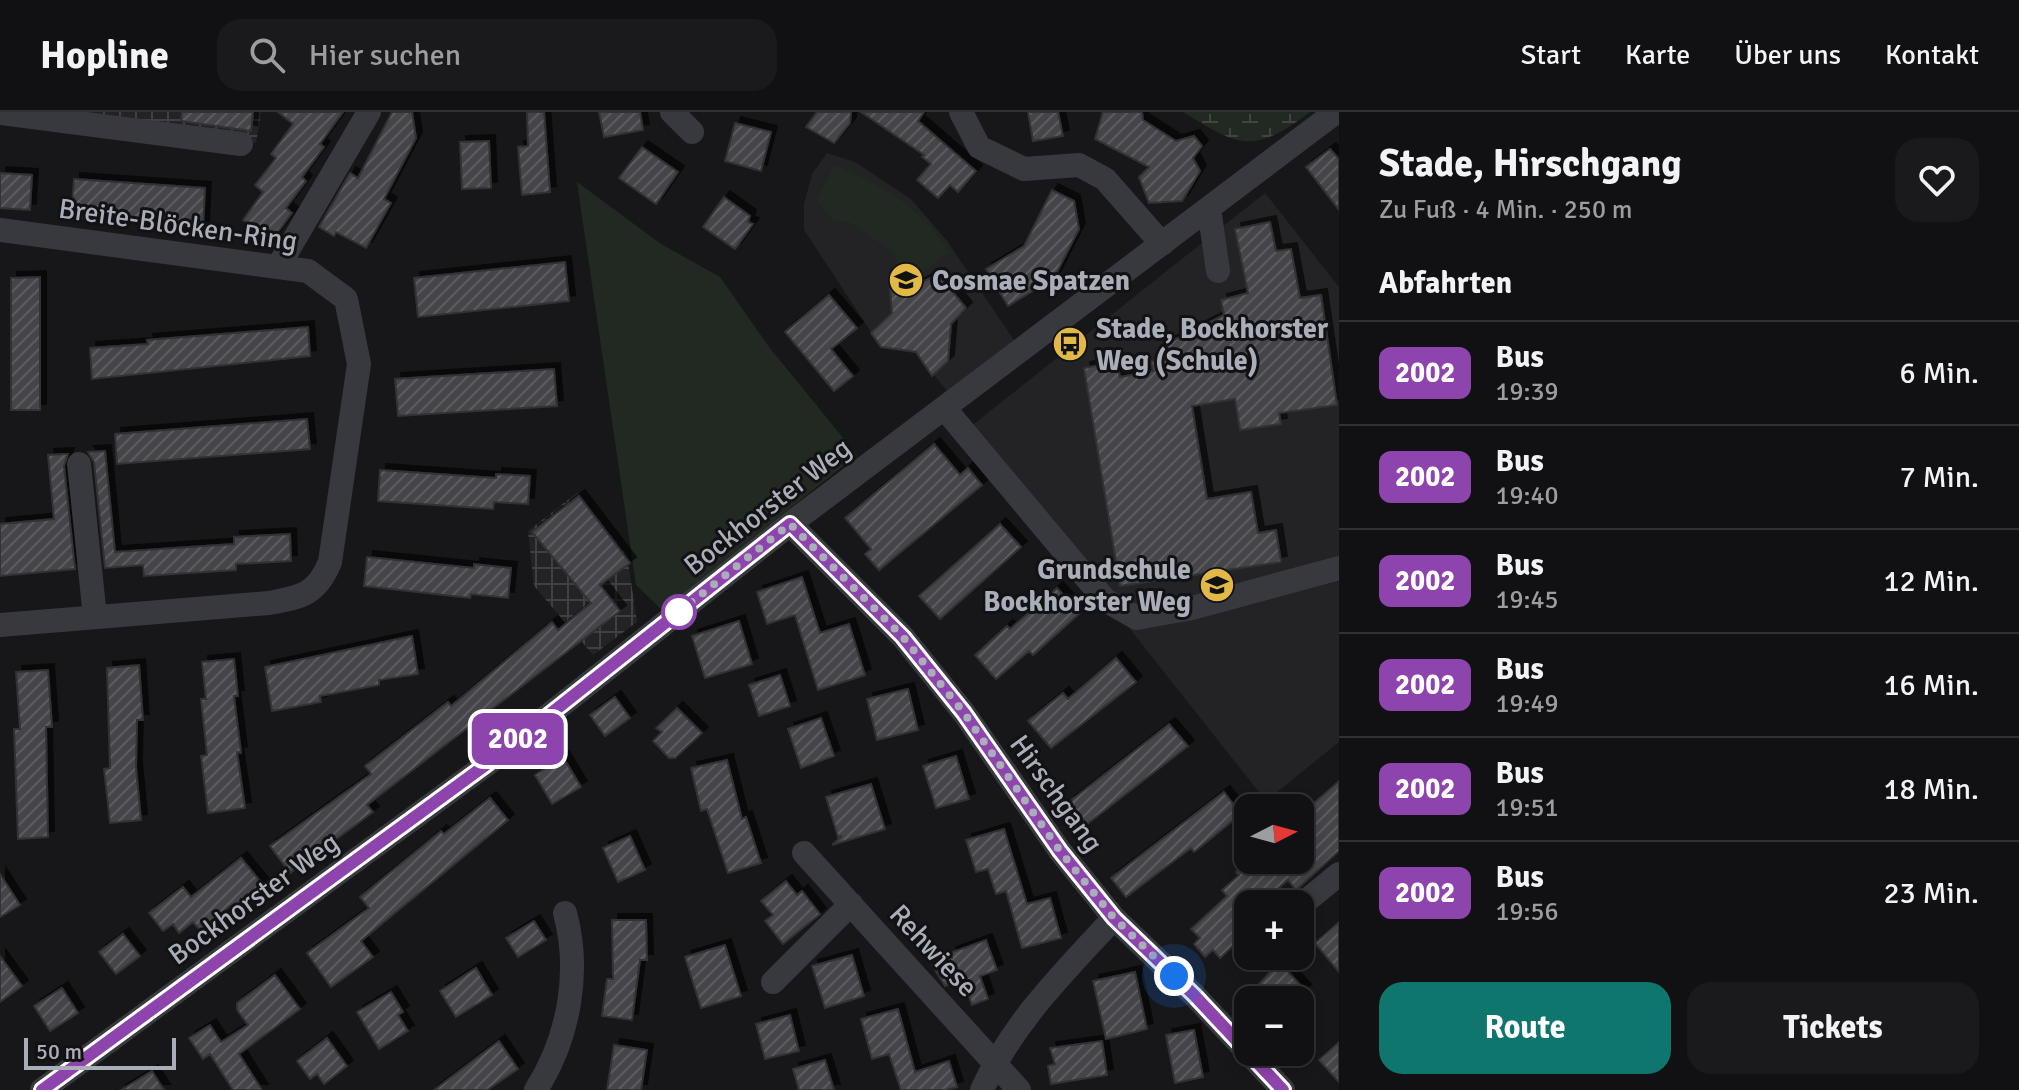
<!DOCTYPE html>
<html lang="de">
<head>
<meta charset="utf-8">
<style>
  body { margin:0; font-family:Signika,sans-serif; background:#1a1a1c; color:#f1f3f6; height:100vh; display:flex; flex-direction:column; font-size:30px; white-space:nowrap }
  * { box-sizing:border-box; margin:0 }
  p { font-size:26px; color:#9c9da0 }
  .icon { flex:none; width:44px; height:44px; fill:none; stroke:currentColor; stroke-width:2; stroke-linecap:round; stroke-linejoin:round }
  .map { position:relative; flex:1; overflow:hidden }
  .side { display:flex; flex-direction:column; background:#111113; width:680px }
  .side>* { flex:none }
  .badge { padding:0 16px; border-radius:12px; font-size:28px; line-height:52px }
  .needle { width:52px; rotate:84deg }
  .buttons { position:absolute; left:1234px; top:682px; display:grid; gap:16px }
  .buttons a { display:grid; place-items:center; width:80px; height:80px; border-radius:16px; background:#111113; box-shadow:0 4px 12px #0003,0 0 0 2px #303133; font-size:40px }
  .scale { position:absolute; left:24px; bottom:20px; width:152px; box-sizing:border-box; padding-left:8px; border:4px solid #aaaeb8; border-top:0; font-size:22px; line-height:28px; white-space:nowrap; color:#aaaeb8; -webkit-text-stroke:6px #121214; paint-order:stroke }
  .you { position:absolute; width:40px; height:40px; margin:-20px; border:6px solid #fff; border-radius:50%; background:#1a73e8; box-shadow:0 0 0 12px #1a73e833 }
  .map>.badge { position:absolute; translate:-50% -50%; box-shadow:0 0 0 4px #fff }
  h2 { padding:0 40px; font-size:30px; line-height:72px }
  .round { display:grid; place-items:center; flex:none; width:84px; height:84px; border-radius:24px; background:#1a1a1c }
  .headline { display:flex; align-items:center; justify-content:space-between; height:136px; padding:0 40px }
  h1 { font-size:38px; font-weight:700; line-height:60px }
  .primary-button { display:flex; gap:16px; margin-top:auto; padding:16px 40px }
  .primary-button a { flex:1; height:92px; border-radius:24px; background:#0f766e; color:#fff; font-size:32px; font-weight:700; line-height:92px; text-align:center }
  .primary-button a+a { background:#1a1a1c; color:#f1f3f6 }
  ul { padding:0; list-style:none }
  li { display:flex; align-items:center; gap:24px; height:104px; padding:0 40px; border-top:2px solid #303133 }
  li div { flex:1 }
  li b { display:block; font-size:30px }
  li em { font-style:normal }
  li .badge { min-width:88px; font-weight:700; text-align:center }
  header { display:flex; align-items:center; gap:48px; box-sizing:border-box; height:112px; padding:0 40px; background:#111113; border-bottom:2px solid #303133 }
  header strong { font-size:38px }
  nav { display:flex; gap:44px; margin-inline-start:auto; font-size:28px }
  .search { width:560px; height:72px; background:#1a1a1c; display:flex; align-items:center; gap:20px; box-sizing:border-box; padding:0 28px; border-radius:24px; color:#9c9da0; font-size:30px }
  main { display:flex; flex:1; min-height:0 }
  .map>svg:first-child { display:block }
  .built { fill:#232326 }
  .industrial { fill:url(#industrial-grid) }
  .wetland { fill:url(#wetland-marsh) }
  .green { fill:#222923 }
  .building { fill:url(#building-hatch); stroke:#323135; stroke-width:2; filter:url(#shadow) }
  .lines { fill:none; stroke-linecap:round; stroke-linejoin:round }
  .minor { stroke:#38393e; stroke-width:24 }
  .line-casing { stroke:#fff; stroke-width:18 }
  .line { stroke:#8e44ad; stroke-width:12 }
  .walk { stroke:#aaaeb8; stroke-width:8; stroke-dasharray:0 14.4 }
  .stop-dot { fill:#fff; stroke:#8e44ad; stroke-width:4 }
  .labels { text-anchor:middle; stroke-width:6; stroke-linejoin:round; paint-order:stroke }
  .street-label { font-size:28px; fill:#aaaeb8; stroke:#121214 }
  .poi-label { font-size:28px; font-weight:bold; fill:#aaaeb8; stroke:#121214; text-anchor:start }
</style>
</head>
<body>
<header>
<strong>Hopline</strong>
<div class="search"><svg class="icon" aria-label="search" viewBox="0 0 24 24"><circle cx="10" cy="10" r="6"/><path d="M15 15l6 6"/></svg>Hier suchen</div>
<nav><a>Start</a><a>Karte</a><a>Über uns</a><a>Kontakt</a></nav>
</header>
<main>
<div class="map">
<svg width="1339" height="978" viewBox="0 0 1339 978">
  <defs>
    <pattern id="industrial-grid" width="8" height="8" patternUnits="userSpaceOnUse" patternTransform="scale(2)"><rect width="8" height="8" fill="#232326"/><path d="M0 4h8M4 0v8" fill="none" stroke="#404043"/></pattern>
    <pattern id="wetland-marsh" width="20" height="14" patternUnits="userSpaceOnUse" patternTransform="scale(2)"><rect width="20" height="14" fill="#222923"/><path d="M1 5h8M5 5V1M11 12h8M15 12V8" fill="none" stroke="#3f4641"/></pattern>
    <pattern id="building-hatch" width="6" height="6" patternUnits="userSpaceOnUse" patternTransform="scale(2)"><rect width="6" height="6" fill="#444449"/><path d="M-1 1l2-2M0 6l6-6M5 7l2-2" fill="none" stroke="#5c5c61"/></pattern>
    <filter id="shadow"><feDropShadow dx="6" dy="-6" stdDeviation="0" flood-color="#0009"/></filter>
  </defs>
  <rect width="100%" height="100%" fill="#171719"/>
  <path class="built" d="M827 41 855 50 911 87 947 129 1014 228 947 279 916 241 881 235 804 118V92L812 62Z
    M1265 81 1339 175V630L1266 689 970 315Z"/>
  <path class="industrial" d="M12 0H261L256 31Z
    M578 380 627 443 637 510 593 543 534 474 528 419Z"/>
  <path class="wetland" d="M1183 0H1310C1253 43 1240 35 1183 0Z"/>
  <path class="green" d="M834 53C885 75 918 92 949 140L916 166 898 162 896 142 849 110 832 108 817 88Z
    M577 70 661 132 720 165 769 235 857 343 662 498 636 473Z"/>
  <path class="building" d="M182 0H253L251 19 181 9Z
    M278 0H343L320 32 324 35 302 65 306 69 286 96 292 101 271 129 243 108 263 80 255 73 276 46 271 42 293 12Z
    M392 0H412L416 26 384 87 391 91 366 136 336 120 334 124 319 115 350 61 358 66Z
    M527 0H544L550 80 522 83 518 35 528 34Z
    M599 0H640L643 18 604 25Z
    M817 0H851L850 11 834 31 806 15Z
    M861 0H924L918 9 976 59 958 80 950 73 938 86 917 68 931 52 922 45 924 43Z
    M1028 0H1058L1063 24 1033 29Z
    M1103 0H1142L1143 8 1176 29 1194 24 1202 34 1193 46 1200 59 1182 89 1149 91 1139 65 1149 55 1095 27Z
    M735 11 771 20 761 59 725 49Z
    M489 29 491 76 462 77 460 30Z
    M642 35 678 60 656 92 619 66Z
    M1330 37 1339 47V98L1306 55Z
    M0 61 32 63 30 98 0 96Z
    M74 67 205 76 203 115 71 106Z
    M1052 78 1074 89 1079 117 1054 166 1008 194 986 157 1024 134Z
    M724 85 750 104 748 110 753 112 735 137 703 115Z
    M1270 110 1276 139 1291 137 1300 186 1321 183 1337 293 1279 301 1281 312 1240 318 1235 287 1192 294 1207 387 1251 380 1258 421 1276 418 1281 450 1120 474 1084 256 1117 250 1120 265 1153 259 1151 250 1170 240 1166 232 1224 203 1221 188 1248 181 1235 117Z
    M565 150 569 189 418 205 414 166Z
    M938 162 966 196 951 212 948 249 932 264 916 240 881 235 871 221 892 201 889 165 917 173Z
    M40 165V298H11V166Z
    M829 183 857 216 831 237 853 264 834 279 785 220Z
    M308 215 310 244 92 267 90 236 148 232 147 228Z
    M554 257 557 294 398 304 395 267Z
    M307 307 310 337 117 352 115 322Z
    M934 332 960 363 968 356 982 373 879 458 865 442 871 437 845 406Z
    M105 339 115 440 234 432V425L290 422 291 449 236 452V458L144 464 143 453 105 456 94 350 88 340Z
    M65 342H68L64 354 75 457 0 464V412L54 407 48 343Z
    M380 358 496 366V362L530 364 528 392 494 390 493 397 378 389Z
    M579 384 630 451 600 473 620 499 367 693 373 700 290 761 270 734 371 662 365 654 448 590 451 594 552 510 558 518 591 491 532 420Z
    M1000 412 1021 435 940 507 919 484Z
    M367 445 474 456V452L511 456 508 486 471 482 470 486 364 474Z
    M802 465 820 521 849 512 865 563 818 578 795 503 767 512 757 480Z
    M1057 476 1080 501 1033 543 1029 539 996 567 975 543 1007 514 1010 517Z
    M739 509 752 552 705 566 692 524Z
    M412 524 418 562 379 568V573L320 584 321 590 272 599 265 555Z
    M1116 546 1136 570 1051 636 1028 609 1063 581 1068 587Z
    M234 547 238 584H234L241 641 237 640 245 696 208 701 201 644 207 643 201 587H206L202 550Z
    M139 553 143 608H137L136 655 141 708 110 711 104 657 110 656 107 556Z
    M48 558 52 615H46L48 725 18 727 14 617H20L16 560Z
    M780 563 790 594 759 604 749 573Z
    M908 577 918 618 877 628 867 587Z
    M615 585 630 606 605 624 590 603Z
    M677 596 702 621 675 646H669L653 629 662 620 656 616Z
    M821 606 834 644 801 656 788 617Z
    M1169 612 1188 634 1087 712 1069 690Z
    M956 644 969 687 936 696 923 654Z
    M563 645 581 675 552 692 535 663Z
    M727 648 742 707 746 705 761 751 728 761 707 697 701 699 691 656Z
    M1339 669V739L1296 778 1288 768 1260 792H1248V820L1220 846 1213 838 1205 845 1194 832 1200 826 1191 817 1227 784 1222 778 1239 763 1236 760 1249 748H1300V703Z
    M871 672 885 717 832 733 842 724 838 725 826 685Z
    M1224 680 1241 702 1194 740 1191 736 1126 785 1111 766Z
    M490 686 508 708 361 829 373 845 331 875 307 841 369 796 360 785 441 719 444 722Z
    M1004 717 1027 792 1050 786 1061 826 1022 836 1006 779 996 782 988 757 976 760 966 728Z
    M630 724 645 758 618 770 603 736Z
    M241 746 265 775 235 799 230 794 200 818 193 810 179 821 173 812 163 819 149 801 183 775 191 785Z
    M0 762 20 793 0 805Z
    M786 769 797 783 802 779 820 802 783 832 765 809 773 803 761 789Z
    M612 808H646L647 848H640L632 908 602 904 607 867H613Z
    M534 809 546 828 518 845 506 826Z
    M1339 810V860L1315 831Z
    M123 822 140 844 116 862 99 840Z
    M986 828 997 858 980 864 988 887 972 893 963 868 945 874 932 853 952 846 950 841Z
    M725 833 741 884 701 896 685 845Z
    M852 843 864 884 825 896 812 854Z
    M0 844 22 874 0 890Z
    M1279 850 1305 878 1294 888H1259L1252 880Z
    M476 856 492 883 456 905 440 879Z
    M1135 860 1147 917 1106 927 1093 869Z
    M275 863 300 897 239 942 262 978H233L210 942 203 947 189 926 210 913 221 930 248 913 237 898V891Z
    M62 876 78 901 50 919 34 894Z
    M391 880 403 900 398 903 408 919 379 937 357 900Z
    M898 897 915 960 949 949 957 975 946 978H901L889 942 872 947 861 907Z
    M790 903 799 939 765 947 756 912Z
    M1194 918 1203 965 1175 971 1166 923Z
    M327 926 347 954 324 972 317 962 310 967 297 949Z
    M499 929 518 957 487 978H434Z
    M1102 929 1107 963 1051 972 1048 954 1055 952 1050 936Z
    M1339 930V970L1319 948Z
    M614 933 647 938 641 978H607Z
    M825 948 834 978H799L793 957Z
    M152 959 164 978H121Z"/>
  <g class="lines">
    <path class="minor" d="M672 0 692 20
      M961 0 979 35 1024 57 1079 53 1105 67 1162 132
      M0 1 241 32
      M1209 96 1218 159
      M0 118 308 159 346 187 359 252 330 450C317 482 302 485 269 491L0 513
      M278 155 369 0
      M945 297 1105 488 1137 506 1192 496 1339 456
      M79 352 95 505
      M790 412 903 525 964 601 1060 739 1114 806 1194 883 1283 978
      M804 741 1019 978
      M1300 794 1339 762
      M773 870 851 792
      M42 978 487 652 790 412 1336 0
      M536 978C569 926 581 860 565 801
      M982 978C1013 910 1064 860 1114 806"/>
  </g>
  <g class="lines">
    <g class="line-casing">
      <path id="line" d="M42 978 487 652 790 412 903 525 964 601 1060 739 1114 806 1194 883 1283 978"/>
    </g>
    <use href="#line" class="line"/>
    <path class="walk" d="M679 500 674 504 790 412 903 525 964 601 1060 739 1114 806 1174 864"/>
  </g>
  <defs>
    <g id="school-disc" transform="scale(1.8)"><circle r="9.5" fill="#e2b946" stroke="#121214"/><path d="M0-5L7-2L0 1L-7-2ZM-4 1L0 2.5L4 1V4Q0 6-4 4Z" fill="#111"/></g>
    <g id="bus-disc" transform="scale(1.8)"><circle r="9.5" fill="#e2b946" stroke="#121214"/><path d="M-5-6H5V4H4V6H2V4H-2V6H-4V4H-5ZM-3.5-4V0h7V-4ZM-3.5 1.2v1.5H-2V1.2ZM2 1.2v1.5H3.5V1.2Z" fill="#111"/></g>
  </defs>
  <g fill-rule="evenodd">
    <use href="#school-disc" x="906" y="168"/>
    <use href="#bus-disc" x="1070" y="232"/>
    <use href="#school-disc" x="1217" y="473"/>
  </g>
  <circle class="stop-dot" cx="679" cy="500" r="16"/>
  <g class="labels">
    <g class="street-label">
      <text transform="translate(178 112) rotate(8)" y="10">Breite-Blöcken-Ring</text>
      <text transform="translate(767 394) rotate(-38)" y="10">Bockhorster Weg</text>
      <text transform="translate(1057 681) rotate(54)" y="10">Hirschgang</text>
      <text transform="translate(253 786) rotate(-36)" y="10">Bockhorster Weg</text>
      <text transform="translate(934 838) rotate(47)" y="10">Rehwiese</text>
    </g>
    <g class="poi-label">
      <text x="932" y="178">Cosmae Spatzen</text>
      <text x="1096" y="226">Stade, Bockhorster<tspan x="1096" dy="32">Weg (Schule)</tspan></text>
      <text x="1191" y="467" text-anchor="end">Grundschule<tspan x="1191" dy="32">Bockhorster Weg</tspan></text>
    </g>
  </g>
</svg>
<div class="buttons">
<a><svg class="needle" viewBox="-14 -14 28 28"><path d="M0-13l5 13h-10z" fill="#e53935"/><path d="M0 13l5-13h-10z" fill="#9c9da0"/></svg></a>
<a>+</a>
<a>−</a>
</div>
<div class="scale">50 m</div>
<div class="you" style="left:1174px;top:864px"></div>
<b class="badge" style="left:518px;top:627px;background:#8e44ad;color:#fff">2002</b>
</div>
<section class="side">
<div class="headline"><div><h1>Stade, Hirschgang</h1><p>Zu Fuß · 4 Min. · 250 m</p></div><a class="round"><svg class="icon" aria-label="heart" viewBox="0 0 24 24"><path d="M12 20l-8-8c-3-5 5-10 8-4 3-6 11-1 8 4z"/></svg></a></div>
<h2>Abfahrten</h2>
<ul>
<li><span class="badge" style="background:#8e44ad;color:#fff">2002</span><div><b>Bus</b><p>19:39</p></div><em>6 Min.</em></li>
<li><span class="badge" style="background:#8e44ad;color:#fff">2002</span><div><b>Bus</b><p>19:40</p></div><em>7 Min.</em></li>
<li><span class="badge" style="background:#8e44ad;color:#fff">2002</span><div><b>Bus</b><p>19:45</p></div><em>12 Min.</em></li>
<li><span class="badge" style="background:#8e44ad;color:#fff">2002</span><div><b>Bus</b><p>19:49</p></div><em>16 Min.</em></li>
<li><span class="badge" style="background:#8e44ad;color:#fff">2002</span><div><b>Bus</b><p>19:51</p></div><em>18 Min.</em></li>
<li><span class="badge" style="background:#8e44ad;color:#fff">2002</span><div><b>Bus</b><p>19:56</p></div><em>23 Min.</em></li>
</ul>
<div class="primary-button"><a>Route</a><a>Tickets</a></div>
</section>
</main>
</body>
</html>
